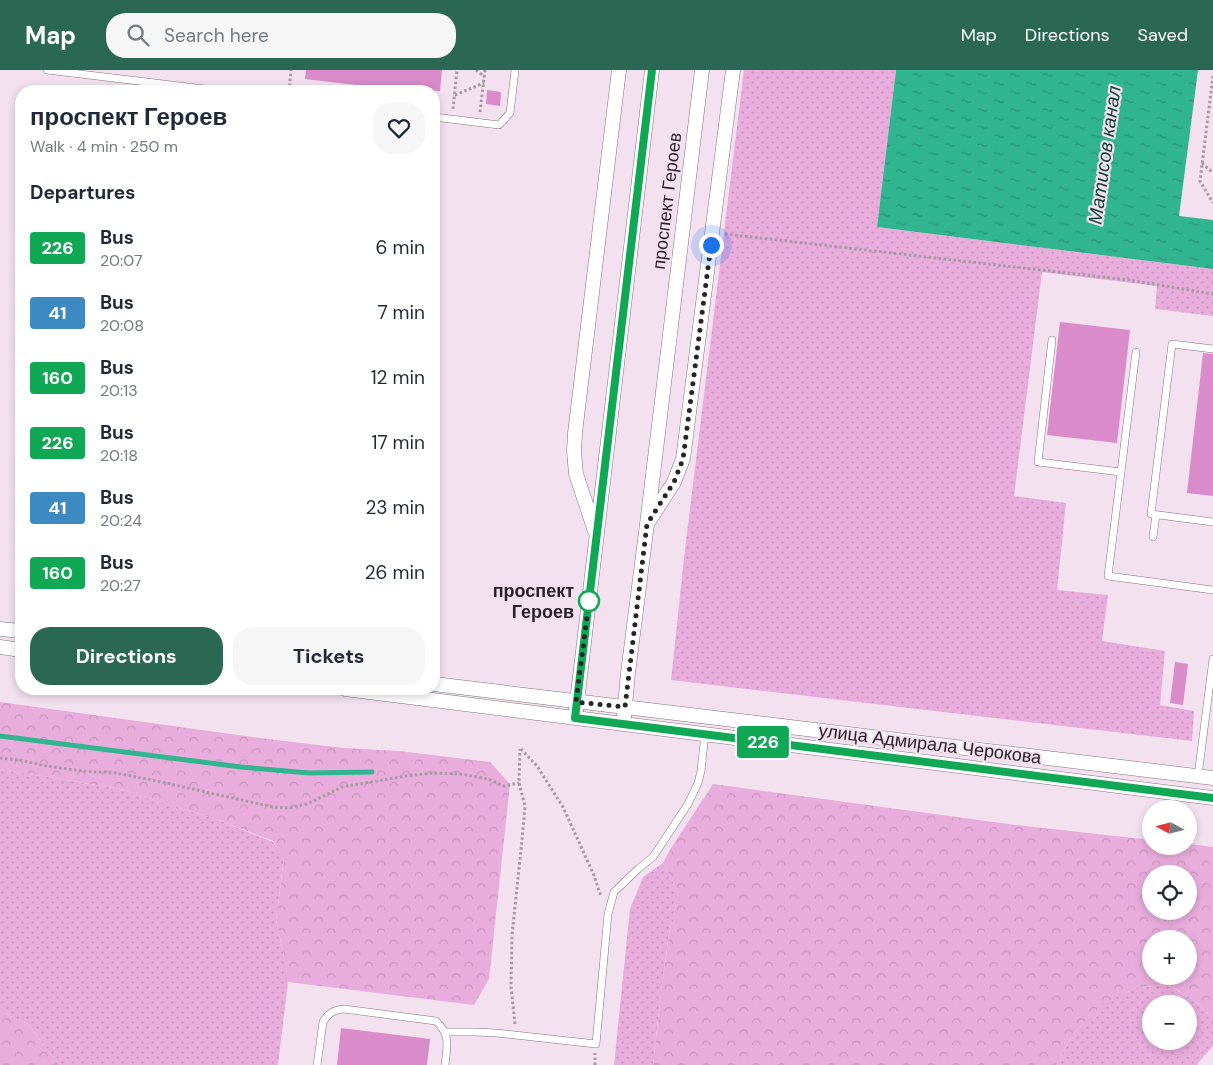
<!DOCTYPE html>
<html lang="en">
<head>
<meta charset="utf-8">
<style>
  body { margin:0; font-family:"DM Sans",sans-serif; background:#f6f6f7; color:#1f2937; height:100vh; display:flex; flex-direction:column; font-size:19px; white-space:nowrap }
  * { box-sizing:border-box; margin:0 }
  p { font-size:16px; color:#747a83 }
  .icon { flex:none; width:28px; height:28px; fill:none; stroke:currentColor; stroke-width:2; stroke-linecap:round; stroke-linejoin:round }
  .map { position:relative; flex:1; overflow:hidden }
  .side { position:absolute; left:15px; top:15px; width:425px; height:610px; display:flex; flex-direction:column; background:#fff; border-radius:20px; box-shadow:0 2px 8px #0003 }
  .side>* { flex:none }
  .badge { padding:0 10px; border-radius:4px; font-size:18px; line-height:32px }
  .needle { width:32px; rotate:277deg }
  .buttons { position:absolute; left:1142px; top:730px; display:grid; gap:10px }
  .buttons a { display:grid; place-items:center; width:55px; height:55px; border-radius:50%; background:#fff; box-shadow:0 2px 8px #0003; font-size:25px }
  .you { position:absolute; width:25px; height:25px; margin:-12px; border:4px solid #fff; border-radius:50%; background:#1a73e8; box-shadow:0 0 0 8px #1a73e833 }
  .map>.badge { position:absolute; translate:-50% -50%; box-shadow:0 0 0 2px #fff }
  h2 { padding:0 15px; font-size:19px; line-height:45px }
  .round { display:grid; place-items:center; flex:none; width:52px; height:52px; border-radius:20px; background:#f6f6f7 }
  .overview { display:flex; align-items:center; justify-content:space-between; height:85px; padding:0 15px }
  h1 { font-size:24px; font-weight:700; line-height:38px }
  .cta { display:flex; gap:10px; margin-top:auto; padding:10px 15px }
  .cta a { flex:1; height:58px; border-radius:20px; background:#2a6854; color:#fff; font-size:20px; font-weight:700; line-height:58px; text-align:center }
  .cta a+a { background:#f6f6f7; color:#1f2937 }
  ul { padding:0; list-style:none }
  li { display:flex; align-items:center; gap:15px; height:65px; padding:0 15px }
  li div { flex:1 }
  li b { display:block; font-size:19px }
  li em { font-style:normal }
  li .badge { min-width:55px; font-weight:700; text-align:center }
  header { display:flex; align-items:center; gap:30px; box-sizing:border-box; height:70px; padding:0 25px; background:#2a6854; color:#fff }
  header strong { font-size:24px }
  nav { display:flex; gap:28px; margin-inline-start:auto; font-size:18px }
  .search { width:350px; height:45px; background:#f6f6f7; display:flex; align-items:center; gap:12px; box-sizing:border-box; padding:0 18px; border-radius:20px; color:#747a83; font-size:19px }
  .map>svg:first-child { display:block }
  .grass { fill:url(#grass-dots); fill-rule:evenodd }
  .forest { fill:url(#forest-crowns); fill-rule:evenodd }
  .water { fill:url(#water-ripples) }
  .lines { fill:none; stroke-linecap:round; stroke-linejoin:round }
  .stream { stroke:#31b58f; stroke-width:5 }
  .building { fill:#d98bca }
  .lane-casing { stroke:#837380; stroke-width:8 }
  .street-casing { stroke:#837380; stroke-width:15 }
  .path { stroke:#a799a4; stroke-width:3; stroke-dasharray:2.5 2.5; stroke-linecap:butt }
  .lane { stroke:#fff; stroke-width:7 }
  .street { stroke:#fff; stroke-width:14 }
  .line-casing { stroke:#fff; stroke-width:11 }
  .line { stroke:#10a855; stroke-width:8 }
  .walk { stroke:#292328; stroke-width:5; stroke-dasharray:0 9 }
  .stop-dot { fill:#fff; stroke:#10a855; stroke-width:2.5 }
  .labels { text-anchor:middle; stroke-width:4.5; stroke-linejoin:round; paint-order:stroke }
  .street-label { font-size:18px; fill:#292328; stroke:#f3e1ef }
  .stop-label { font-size:18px; font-weight:bold; fill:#292328; stroke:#f3e1ef; text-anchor:end }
  .water-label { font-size:19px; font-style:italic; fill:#0e4434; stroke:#f3e1ef }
</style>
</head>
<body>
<header>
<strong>Map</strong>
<div class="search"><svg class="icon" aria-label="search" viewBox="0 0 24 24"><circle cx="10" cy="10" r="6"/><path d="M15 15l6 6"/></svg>Search here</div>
<nav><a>Map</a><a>Directions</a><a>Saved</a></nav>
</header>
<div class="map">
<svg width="1213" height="995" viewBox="0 0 1213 995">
  <defs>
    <pattern id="grass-dots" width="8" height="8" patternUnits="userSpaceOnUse" patternTransform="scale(1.25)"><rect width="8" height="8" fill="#e9addd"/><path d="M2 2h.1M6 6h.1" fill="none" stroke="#c895be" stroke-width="1.8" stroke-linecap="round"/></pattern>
    <pattern id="forest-crowns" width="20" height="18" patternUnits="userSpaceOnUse" patternTransform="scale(1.25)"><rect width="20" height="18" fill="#e9addd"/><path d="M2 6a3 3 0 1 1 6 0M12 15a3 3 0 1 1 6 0" fill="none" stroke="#c895be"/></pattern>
    <pattern id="water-ripples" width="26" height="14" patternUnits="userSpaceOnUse" patternTransform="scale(1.25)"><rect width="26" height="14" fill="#31b58f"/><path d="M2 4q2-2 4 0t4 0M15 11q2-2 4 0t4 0" fill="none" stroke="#2a9375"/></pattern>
  </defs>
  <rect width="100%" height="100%" fill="#f3e1ef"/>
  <path class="grass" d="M744 0H896L877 157 1213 199V246L1155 239 1157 216 1042 202 1014 426 1066 433 1057 520 1108 525 1102 571 1165 581 1160 635 1194 641 1192 671 671 610 685 479Z
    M0 699 120 719 221 751 273 772 284 787 276 850 286 896 288 912 278 995H59L28 954 0 941Z
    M663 793 671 808 678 824 669 864 662 915 653 995H614L630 839 643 807Z
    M1168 915 1194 930 1213 948V976L1198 993V995H1056L1072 965 1103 932 1139 917ZM1151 934H1189V971H1151Z"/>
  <path class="forest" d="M0 632 260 668 343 678 399 681 490 692 510 714 489 909 474 935 288 912 286 896 276 850 284 788 273 771 221 751 120 719 0 699Z
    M713 714 1016 755 1151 770V776H1189V774L1213 777V948L1194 930 1169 915 1139 917 1103 933 1072 965 1056 995H653L662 915 669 864 678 824 671 808 663 793 671 778ZM1151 804H1189V841H1151ZM1151 869H1189V906H1151Z
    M0 941 28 954 59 995H0Z"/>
  <path class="water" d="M896 0H1198L1179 146 1213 150V199L877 157Z"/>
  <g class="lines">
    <path class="stream" d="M0 666 241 697 309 703 372 702"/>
  </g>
  <path class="building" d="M306 0H442L440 21H408L305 9Z
    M487 20 501 22 500 36 486 34Z
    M1060 252 1130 260 1117 373 1047 365Z
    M1203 283 1213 284V426L1187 423Z
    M1175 592 1188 594 1183 635 1170 633Z
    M341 958 430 969 427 995H337Z"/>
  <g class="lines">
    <g class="lane-casing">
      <path id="lane" d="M47 0 221 21
        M434 47 499 55 510 43 515 0
        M1052 270 1038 392 1121 402
        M1213 279 1172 274 1151 444 1213 452
        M1136 282 1108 506 1213 520
        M1153 467 1156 445
        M1198 706 1213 589
        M445 962H476L496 963 596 974 608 844 614 822 638 799 653 787 688 734 698 713 701 701 705 664
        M317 995 323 952C328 943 334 940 344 939L436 951C451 965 447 977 445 995"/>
    </g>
    <g class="street-casing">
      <path id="street" d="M649 451 674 412 683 389 733 0
        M595 461 576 404 574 381 575 363 619 0
        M0 559 21 561
        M0 577 21 580
        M434 614 1213 708
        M345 619 1213 728
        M576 640 652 0
        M624 646 628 603 647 454 702 0"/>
    </g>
    <path class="path" d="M476 0 485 7
      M1213 6 1200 111 1213 133
      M289 21 291 0
      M455 25 484 13
      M453 39 457 0
      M480 42 485 0
      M1202 93 1213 103
      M725 164 1129 210 1213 224
      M521 679 537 696 563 737 593 803 601 826
      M0 688 20 690 41 695 67 699 94 702H110L152 710 273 737 288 738 307 734 342 717 406 706 435 703 461 704 488 709 504 716 519 713
      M515 954 511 917 512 865 522 770 525 736 519 713 520 679
      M595 995V983"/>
    <use href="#lane" class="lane"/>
    <use href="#street" class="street"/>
  </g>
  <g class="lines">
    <g class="line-casing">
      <path id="line" d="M652 0 575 648 1213 728"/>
    </g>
    <use href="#line" class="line"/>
    <path class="walk" d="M589 531 576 632 625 637 647 454 674 412 683 389 711 175"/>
  </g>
  <circle class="stop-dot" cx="589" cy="531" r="10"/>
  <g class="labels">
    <g class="street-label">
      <text transform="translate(667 131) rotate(-83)" y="6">проспект Героев</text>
      <text transform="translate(930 674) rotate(7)" y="6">улица Адмирала Черокова</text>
    </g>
    <g class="stop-label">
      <text x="574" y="527">проспект<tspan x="574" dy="21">Героев</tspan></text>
    </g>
    <g class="water-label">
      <text transform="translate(1104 85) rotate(-82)" y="7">Матисов канал</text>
    </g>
  </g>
</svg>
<div class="buttons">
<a><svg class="needle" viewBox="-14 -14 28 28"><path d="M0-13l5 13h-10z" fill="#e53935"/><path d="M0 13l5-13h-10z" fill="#747a83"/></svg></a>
<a><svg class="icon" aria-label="locate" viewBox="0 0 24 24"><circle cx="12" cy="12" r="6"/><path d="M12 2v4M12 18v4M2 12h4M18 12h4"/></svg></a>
<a>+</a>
<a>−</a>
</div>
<div class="you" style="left:711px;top:175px"></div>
<b class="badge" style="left:763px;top:672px;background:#10a855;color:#fff">226</b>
<section class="side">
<div class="overview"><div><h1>проспект Героев</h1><p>Walk · 4 min · 250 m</p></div><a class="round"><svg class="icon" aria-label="heart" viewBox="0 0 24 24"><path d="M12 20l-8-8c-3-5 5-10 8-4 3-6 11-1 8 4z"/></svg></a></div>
<h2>Departures</h2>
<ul>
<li><span class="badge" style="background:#10a855;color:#fff">226</span><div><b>Bus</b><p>20:07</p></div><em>6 min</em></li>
<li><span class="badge" style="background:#3d8ac2;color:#fff">41</span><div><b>Bus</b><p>20:08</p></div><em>7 min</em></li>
<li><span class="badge" style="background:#10a855;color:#fff">160</span><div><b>Bus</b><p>20:13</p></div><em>12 min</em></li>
<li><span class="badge" style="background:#10a855;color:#fff">226</span><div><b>Bus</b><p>20:18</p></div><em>17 min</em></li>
<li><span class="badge" style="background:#3d8ac2;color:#fff">41</span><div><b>Bus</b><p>20:24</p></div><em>23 min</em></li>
<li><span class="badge" style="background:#10a855;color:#fff">160</span><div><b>Bus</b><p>20:27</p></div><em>26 min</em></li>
</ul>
<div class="cta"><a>Directions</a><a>Tickets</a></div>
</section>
</div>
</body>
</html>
